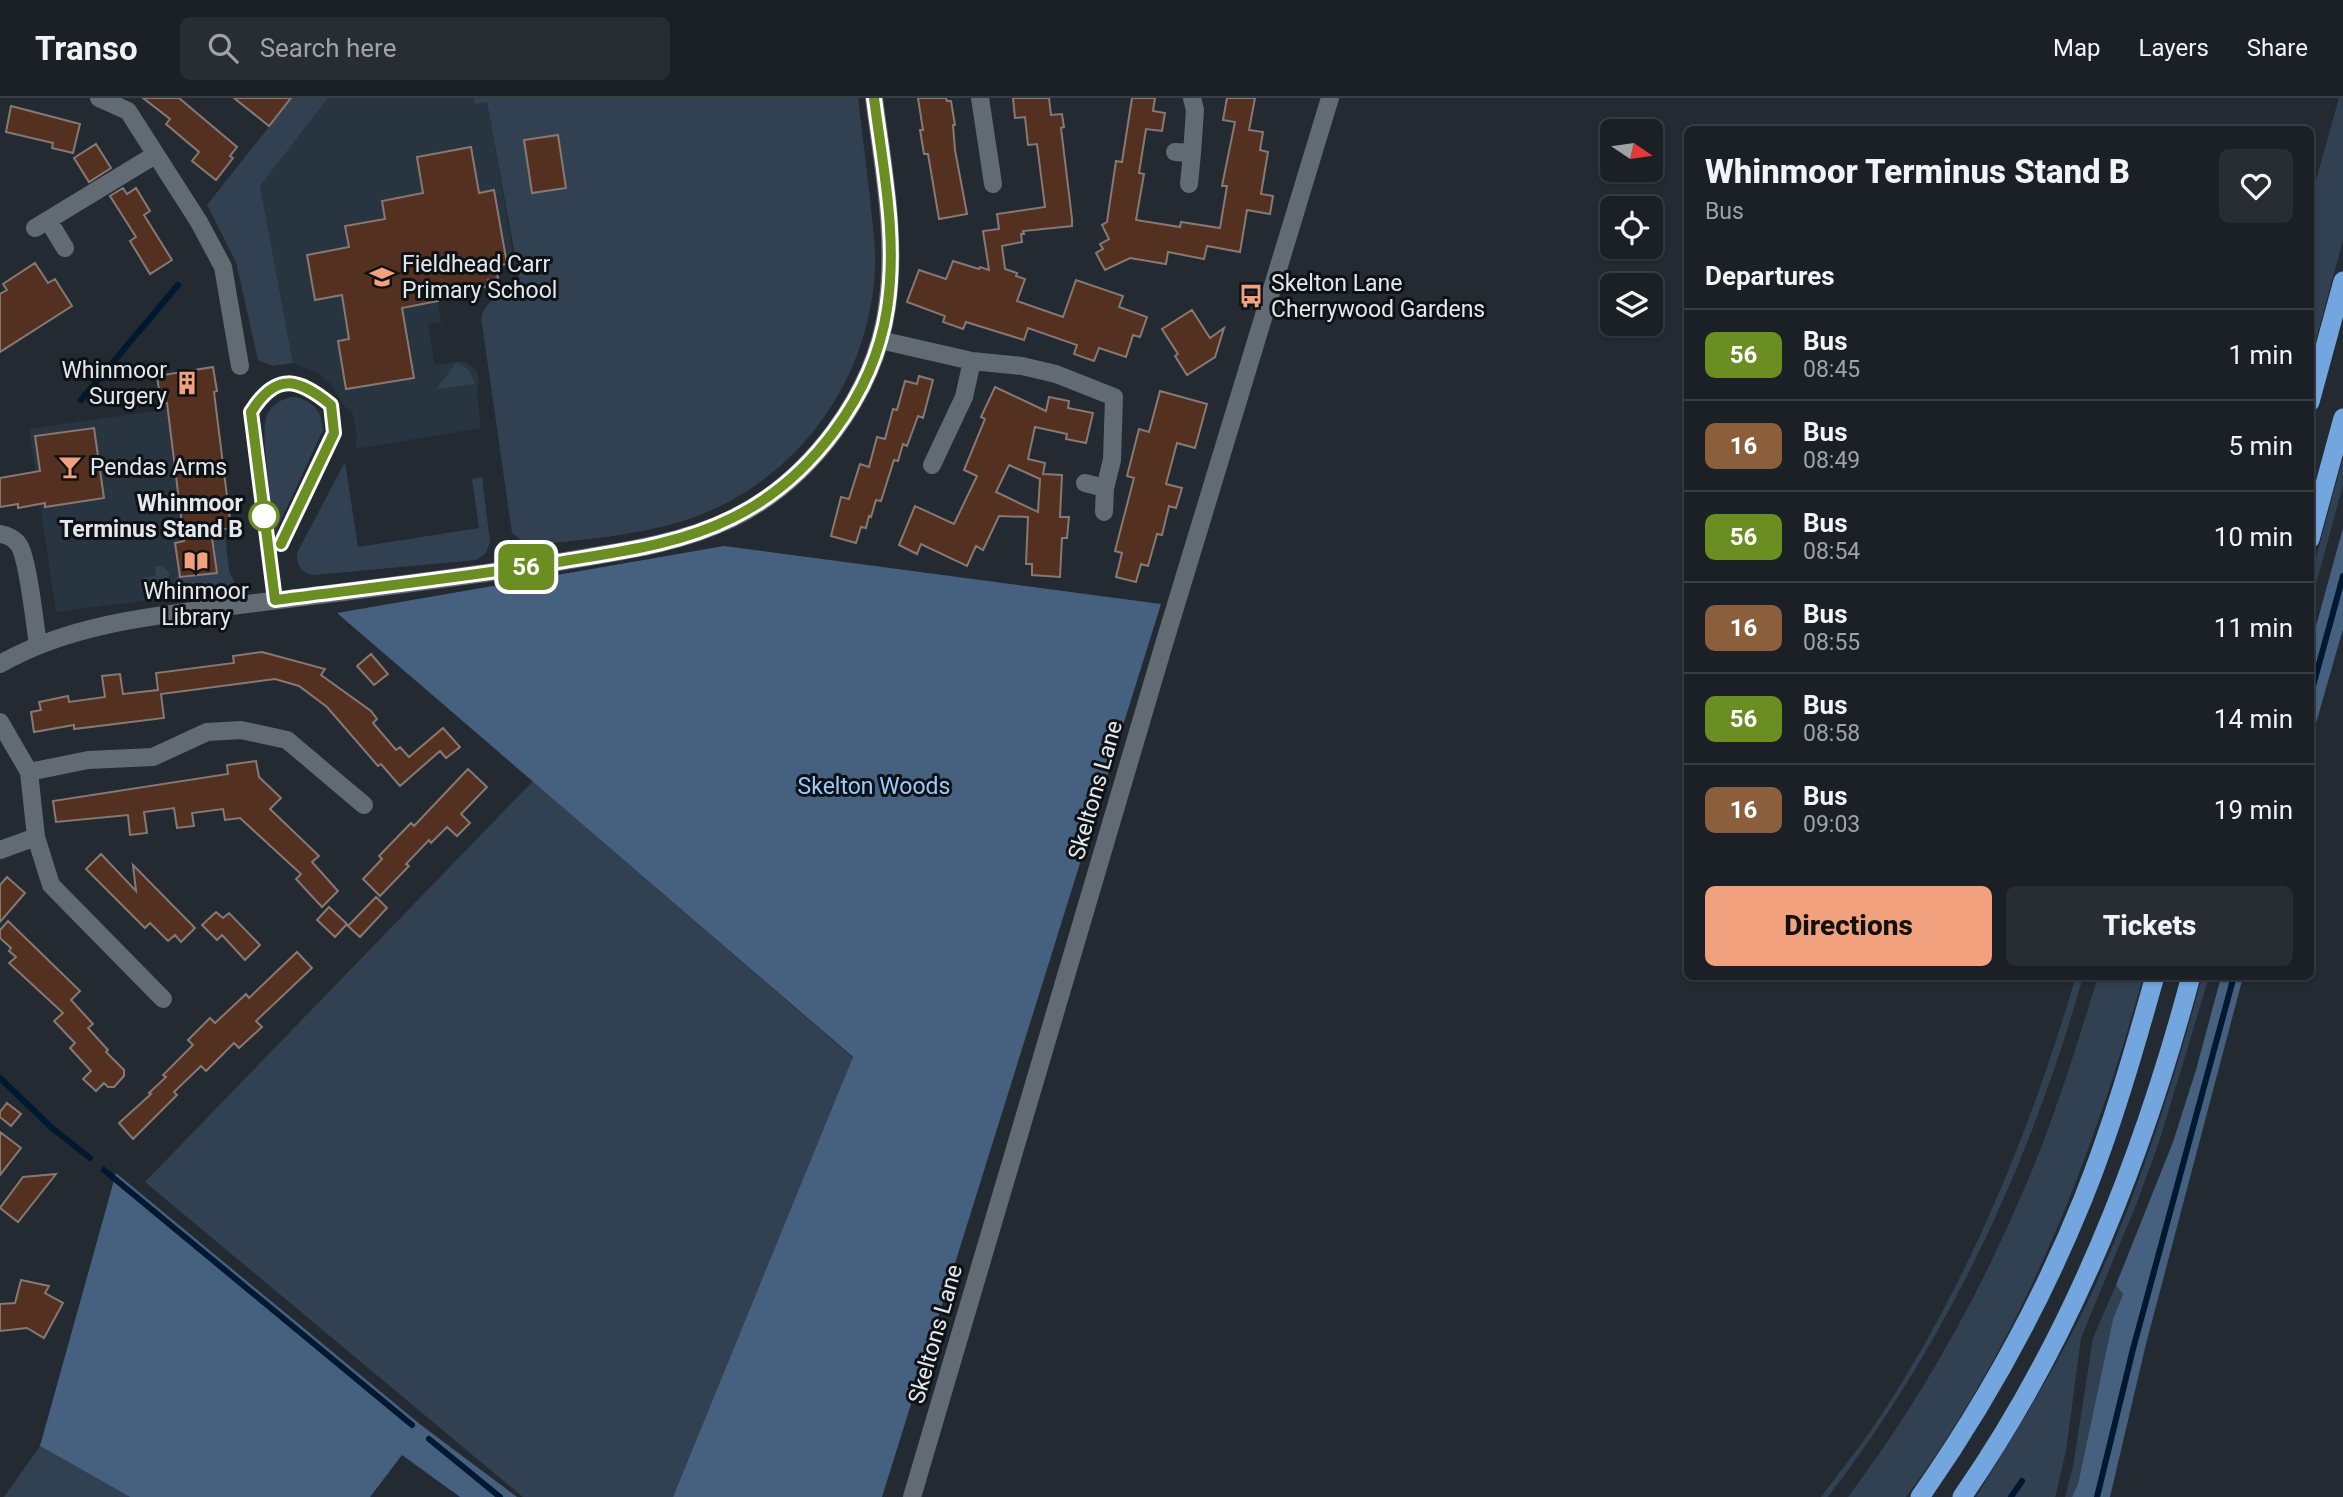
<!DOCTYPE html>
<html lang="en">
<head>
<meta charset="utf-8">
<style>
  body { margin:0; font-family:Roboto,sans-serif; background:#272d32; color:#f1f3f6; height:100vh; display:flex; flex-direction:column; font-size:26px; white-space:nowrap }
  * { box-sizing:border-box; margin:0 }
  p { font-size:23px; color:#9fa3a7 }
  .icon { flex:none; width:38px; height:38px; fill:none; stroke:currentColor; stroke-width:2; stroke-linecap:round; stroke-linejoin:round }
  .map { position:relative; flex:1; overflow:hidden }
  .panel { position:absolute; left:1684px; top:28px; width:630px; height:854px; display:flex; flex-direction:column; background:#1a2026; border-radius:10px; box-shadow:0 2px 5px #0004,0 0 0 2px #383e43 }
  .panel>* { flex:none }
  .badge { padding:0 14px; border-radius:10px; font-size:24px; line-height:46px }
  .needle { width:46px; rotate:103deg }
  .fabs { position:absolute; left:1600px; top:21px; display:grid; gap:14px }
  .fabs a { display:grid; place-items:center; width:63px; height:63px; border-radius:10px; background:#1a2026; box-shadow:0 2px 5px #0004,0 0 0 2px #383e43; font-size:35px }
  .map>.badge { position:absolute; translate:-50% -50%; box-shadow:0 0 0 4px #fff }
  h2 { padding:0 21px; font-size:26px; line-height:63px }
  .round { display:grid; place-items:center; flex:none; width:74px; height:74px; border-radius:10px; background:#272d32 }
  .overview { display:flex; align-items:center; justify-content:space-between; height:119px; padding:0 21px }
  h1 { font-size:33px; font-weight:800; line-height:52px }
  .cta { display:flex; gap:14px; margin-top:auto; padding:14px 21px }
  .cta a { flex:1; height:80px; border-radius:10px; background:#f2a17e; color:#111; font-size:28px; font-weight:800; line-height:80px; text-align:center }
  .cta a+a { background:#272d32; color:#f1f3f6 }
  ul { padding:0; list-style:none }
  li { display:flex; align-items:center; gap:21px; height:91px; padding:0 21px; border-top:2px solid #383e43 }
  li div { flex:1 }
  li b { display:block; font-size:26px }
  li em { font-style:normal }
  li .badge { min-width:77px; font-weight:700; text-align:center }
  header { display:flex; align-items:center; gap:42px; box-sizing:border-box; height:98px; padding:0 35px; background:#1a2026; border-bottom:2px solid #383e43 }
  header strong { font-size:33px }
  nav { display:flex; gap:38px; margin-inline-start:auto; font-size:24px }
  .search { width:490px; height:63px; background:#272d32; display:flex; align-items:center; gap:18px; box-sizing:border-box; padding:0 24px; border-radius:10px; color:#9fa3a7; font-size:26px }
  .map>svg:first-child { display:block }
  .built { fill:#293441 }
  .green { fill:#324152 }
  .forest { fill:#45617f }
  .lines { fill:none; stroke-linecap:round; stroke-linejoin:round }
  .stream { stroke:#011831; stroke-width:6 }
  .building { fill:#543020; stroke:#867974; stroke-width:2; fill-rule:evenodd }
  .minor { stroke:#626b74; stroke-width:18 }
  .tertiary { stroke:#626b74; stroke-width:18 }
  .trunk { stroke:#73a6df; stroke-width:19 }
  .line-casing { stroke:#fff; stroke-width:16 }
  .line { stroke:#6b8e23; stroke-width:10 }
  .stop-dot { fill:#fff; stroke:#6b8e23; stroke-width:3.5 }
  .labels { text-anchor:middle; stroke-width:6; stroke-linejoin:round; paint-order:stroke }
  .poi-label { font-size:23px; fill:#e4e8ee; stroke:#0f1215; text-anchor:start }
  .stop-label { font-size:23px; font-weight:bold; fill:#e4e8ee; stroke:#0f1215; text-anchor:end }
  .park-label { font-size:23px; fill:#9ccaff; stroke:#0f1215 }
  .street-label { font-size:23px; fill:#e4e8ee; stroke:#0f1215 }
</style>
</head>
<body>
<header>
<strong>Transo</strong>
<div class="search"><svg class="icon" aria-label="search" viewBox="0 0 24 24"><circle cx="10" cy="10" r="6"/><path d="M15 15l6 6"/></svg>Search here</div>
<nav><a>Map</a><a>Layers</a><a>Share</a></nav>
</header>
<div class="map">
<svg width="2343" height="1399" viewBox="0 0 2343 1399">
  <rect width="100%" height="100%" fill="#232a32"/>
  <path class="built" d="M328 0H474L475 6 487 3 515 167 485 171 488 188 437 197 441 224 428 226 435 267 464 263 474 269 477 274 479 280 477 295 481 330 355 351 357 338 352 312 345 309 330 285 319 276 293 265 260 88Z
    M168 311 169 320 217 314 231 430 225 438 229 473 234 483 232 489 224 493 56 514 29 331Z"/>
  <path class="green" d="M292 0H328L260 88 293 265 273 268 258 262 236 164 207 107Z
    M474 0H858C862 33 866 67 870 100 872 123 876 146 875 169 870 285 795 387 683 423 635 438 585 441 536 447L527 446 512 435 481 219C488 200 503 193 520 185L487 4 475 6Z
    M2339 0H2343V142L2310 264V104Z
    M457 264 469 272 475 286 436 291Z
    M295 299C313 303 322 313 323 332L275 435C273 413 260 337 266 320 270 306 282 300 295 299Z
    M2343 360V387L2310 508V481Z
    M345 364 358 449 479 430 472 381 482 379 490 444 486 455 476 462 314 477C302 475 296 468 297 455Z
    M225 437 229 473 234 483 232 489 224 493 182 499 175 493 173 488 178 477 180 479 216 475 212 439Z
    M155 468H162L169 474 168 500 155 501 143 488 142 480 156 478Z
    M533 683 853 960 673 1399H523L145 1084Z
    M2076 878 2083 879C2030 1066 1947 1244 1828 1399H1821C1838 1376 1856 1354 1872 1331 1965 1193 2029 1038 2076 878Z
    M2098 879H2143C2092 1063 2021 1244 1906 1399H1848C1924 1298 1985 1187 2033 1070 2058 1008 2078 943 2098 879Z
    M2202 879H2209L2160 1041 2138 1102 2081 1240 2066 1353 2056 1396 2055 1399H1976C2015 1335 2055 1272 2087 1205 2137 1100 2172 990 2202 879Z
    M2116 1187 2123 1196 2113 1221 2078 1386 2072 1399H2065L2073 1369 2093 1240Z
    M40 1348 130 1399H4Z"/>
  <path class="forest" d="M2343 430V531L2310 646V550Z
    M724 448 1161 506 882 1399H673L853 959 337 515Z
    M2221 879H2243L2146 1246 2110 1399H2072L2078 1386 2113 1221 2123 1196 2116 1187 2173 1044 2196 972Z
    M116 1075 421 1327 517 1399H460L402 1357 370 1399H130L40 1348Z"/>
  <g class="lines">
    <path class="stream" d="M81 302 178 187
      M2310 599 2343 478
      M0 980 52 1030 90 1060
      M104 1072 412 1327
      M429 1341 500 1399
      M2011 1399 2022 1383
      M2097 1399 2133 1251 2234 878"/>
  </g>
  <path class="building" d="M143 0H179L237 49 230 58 233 60 216 82 192 63 199 54 166 26 170 21Z
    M234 0H291L269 28Z
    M918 0H946L947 3H951L955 27H953L955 52 967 116 939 121 928 56H924L920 32H923Z
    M1013 0H1049L1051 17 1062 16 1064 29 1061 30 1072 121V128L1023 133 1024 136H1021L1022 144 1002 148 1005 171 1017 175 1016 178 1025 181 1017 203 1063 219 1076 182 1123 198 1119 209 1147 219 1140 239 1133 237 1126 259 1099 250 1094 263 1074 256 1077 247 1028 230 1024 242 966 224 963 231 943 224 945 218 907 204 919 172 946 181 953 163 979 171 980 169 989 172 983 133 999 131 997 116 1045 109 1037 46 1028 47 1025 19 1015 20Z
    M1132 0H1155L1153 13 1165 15 1162 33 1146 31 1139 75 1144 76 1136 122 1180 129 1181 124 1220 130 1227 88H1222L1235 24 1223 22 1227 0H1255L1249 32 1263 34 1260 52 1268 54 1261 96 1273 98 1270 116 1247 112 1240 154 1207 148 1204 161 1168 154 1166 166 1130 160 1105 172 1096 155 1103 151 1100 146 1109 141 1102 127 1107 124 1116 63 1122 64Z
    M11 8 80 26 73 55 52 50 53 45 6 34Z
    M558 37 566 90 532 95 524 42Z
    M96 46 111 70 89 84 74 60Z
    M471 49 479 95 494 92 507 166 495 168 498 180 488 182 489 188 437 197 438 203 402 210 414 280 346 291 338 243 349 241 342 197 315 202 307 157 349 149 345 128 385 121 382 103 423 95 417 59Z
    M123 90 127 96 136 90 150 113 144 117 172 162 150 176 130 143 136 139 110 98Z
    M35 165 48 185 55 181 72 208 0 254V196L7 192 3 186Z
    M1192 212 1210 240 1224 230 1215 259 1187 277 1175 258 1178 256 1162 231Z
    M213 269 217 293 214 294 231 430 211 433 217 475 180 479 175 445 184 443 167 305 161 306 157 278Z
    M919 278 933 282 923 320 918 318 907 348 903 346 898 363 894 362 881 403 876 402 871 419 869 418 866 430 861 429 856 445 831 438 841 399 849 401 860 366 869 369 877 339 885 341 893 311 897 312 905 283 917 286Z
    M995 289 1046 313 1049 299 1069 303 1068 310 1093 315 1086 345 1066 341 1067 336 1035 329 1028 361 1045 365 1043 376 1062 377 1060 419H1069L1067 440H1062L1060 479 1032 477V466H1026L1028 419 999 418 983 452 976 448 967 468 921 446 917 456 899 447 915 408 954 426 977 378 964 372 985 321 981 319ZM1009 367 1040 381 1038 414 996 394Z
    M1160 293 1207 306 1195 350 1177 345 1166 386 1182 390 1176 410 1169 408 1162 437 1157 436 1148 468 1141 466 1136 484 1116 479 1122 455 1115 453 1134 380 1127 378 1139 331 1149 334Z
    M94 330 104 400 45 409V405L18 410V406L0 409V380L40 373 35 338Z
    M262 554 325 571 321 577 371 613 377 621 373 625 396 652 400 649 409 659 443 630 460 649 446 660 440 653 400 688 381 666 378 668 327 609 299 588 275 581 161 596 164 620 74 631V627L34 634 31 614 41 612 39 604 68 598 69 604 105 599 102 578 120 576 123 596 158 592 156 575 234 565 233 558Z
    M371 556 388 576 374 587 357 568Z
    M256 663 259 679 281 700 270 711 319 758 312 764 338 793 322 809 296 781 301 776 240 720 225 722 223 711 192 715 194 728 177 730 174 710 144 714 147 735 130 737 128 717 56 724 53 703 228 676 227 667Z
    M468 671 487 689 461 716 470 725 457 738 447 729 431 745 429 742 406 766 409 768 380 798 363 781 382 761 379 758 411 725 414 728Z
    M101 756 136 793 133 767 195 830 181 844 175 837 168 843 150 825 145 830 86 771Z
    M7 779 25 795 0 824V787Z
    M376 799 387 810 360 839 348 828Z
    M329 809 347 826 335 839 317 822Z
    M216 814 223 820 229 815 260 847 245 862 222 837 217 842 202 827Z
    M8 823 80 893 71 902 93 926 88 930 108 952 106 954 124 972V978L114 989H108L104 985 96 993 83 981 91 973 70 950 75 945 54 923 63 915 9 865 16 859 9 853 11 850 0 840V832Z
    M297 854 312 870 256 923 262 929 239 950 234 945 206 973 201 968 174 994 177 997 133 1041 119 1025 151 996 149 995 166 979 163 977 193 947 188 942 210 920 215 925 246 896 249 900Z
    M7 1005 21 1016 11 1028 0 1019V1014Z
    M0 1034 21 1050 0 1077Z
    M56 1076 18 1124 0 1110 23 1079Z
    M21 1182 49 1188 45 1195 63 1205 44 1240 27 1230 0 1233V1206L15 1205Z"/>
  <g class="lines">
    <path class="minor" d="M99 0 128 13 199 124 223 169 240 268
      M980 0 993 86
      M1175 54 1192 55 1189 86
      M1192 55 1195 12 1192 0
      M48 122 65 150
      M35 130 155 57
      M880 242 972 263 1022 268 1056 276 1114 299 1112 362 1105 390
      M932 367 964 299 972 263
      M1085 385 1105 390 1104 414
      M0 436C7 437 15 441 19 447 28 461 35 527 38 547
      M0 566C71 525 159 517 239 507 345 494 452 481 558 464 617 454 677 447 731 421 810 383 875 296 887 209 897 139 883 69 874 0
      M0 624 29 674 36 739 51 787 163 901
      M29 674 88 662 153 659 207 634 241 632 287 642 364 707
      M0 752 36 739"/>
    <path class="tertiary" d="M912 1399 1164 546 1330 0"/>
    <path class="trunk" d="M2310 304 2343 183
      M2310 441 2343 320
      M1920 1399C1985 1306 2040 1207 2083 1101 2112 1029 2134 953 2155 878
      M1962 1399C2071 1242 2142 1062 2191 878"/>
  </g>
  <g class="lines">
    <g class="line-casing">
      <path id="line" d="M281 446 334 335 331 307C298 280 276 274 251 314L275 502C369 490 464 479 558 464 617 454 678 447 732 420 810 382 874 297 887 211 898 140 883 70 874 0"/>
    </g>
    <use href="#line" class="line"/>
  </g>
  <defs>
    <g id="school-bare" transform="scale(1.89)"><path d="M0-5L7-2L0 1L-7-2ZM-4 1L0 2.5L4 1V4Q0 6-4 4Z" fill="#f2a17e" stroke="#0f1215" stroke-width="2.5" paint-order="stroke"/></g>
    <g id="bus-bare" transform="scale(1.89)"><path d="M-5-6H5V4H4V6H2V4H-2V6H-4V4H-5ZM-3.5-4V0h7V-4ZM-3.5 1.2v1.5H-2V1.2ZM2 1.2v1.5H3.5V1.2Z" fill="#f2a17e" stroke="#0f1215" stroke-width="2.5" paint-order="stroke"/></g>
    <g id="building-bare" transform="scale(1.89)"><path d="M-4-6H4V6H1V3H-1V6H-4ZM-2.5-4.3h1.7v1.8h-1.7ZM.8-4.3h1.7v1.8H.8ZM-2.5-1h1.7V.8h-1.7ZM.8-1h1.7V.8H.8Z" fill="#f2a17e" stroke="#0f1215" stroke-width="2.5" paint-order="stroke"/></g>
    <g id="bar-bare" transform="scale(1.89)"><path d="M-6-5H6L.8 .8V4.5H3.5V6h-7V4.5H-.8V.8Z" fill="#f2a17e" stroke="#0f1215" stroke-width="2.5" paint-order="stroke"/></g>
    <g id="library-bare" transform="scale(1.89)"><path d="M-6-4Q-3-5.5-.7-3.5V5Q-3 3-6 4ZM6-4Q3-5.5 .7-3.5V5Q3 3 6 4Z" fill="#f2a17e" stroke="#0f1215" stroke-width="2.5" paint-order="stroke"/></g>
  </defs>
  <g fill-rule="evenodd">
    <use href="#school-bare" x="382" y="179"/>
    <use href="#bus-bare" x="1251" y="198"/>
    <use href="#building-bare" x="187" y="285"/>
    <use href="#bar-bare" x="70" y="369"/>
    <use href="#library-bare" x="196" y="463"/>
  </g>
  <circle class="stop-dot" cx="264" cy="418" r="14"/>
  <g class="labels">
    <g class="poi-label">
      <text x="402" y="174">Fieldhead Carr<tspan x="402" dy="26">Primary School</tspan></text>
      <text x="1271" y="193">Skelton Lane<tspan x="1271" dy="26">Cherrywood Gardens</tspan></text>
      <text x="167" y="280" text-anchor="end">Whinmoor<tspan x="167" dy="26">Surgery</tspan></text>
      <text x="90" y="377">Pendas Arms</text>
      <text x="196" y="501" text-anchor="middle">Whinmoor<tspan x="196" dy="26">Library</tspan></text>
    </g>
    <g class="stop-label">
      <text x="243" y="413">Whinmoor<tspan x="243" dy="26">Terminus Stand B</tspan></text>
    </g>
    <g class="park-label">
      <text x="874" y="696">Skelton Woods</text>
    </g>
    <g class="street-label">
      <text transform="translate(1095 692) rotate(-74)" y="8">Skeltons Lane</text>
      <text transform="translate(935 1236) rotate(-74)" y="8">Skeltons Lane</text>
    </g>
  </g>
</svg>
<div class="fabs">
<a><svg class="needle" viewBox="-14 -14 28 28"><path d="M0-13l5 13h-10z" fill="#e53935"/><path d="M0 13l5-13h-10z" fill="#9fa3a7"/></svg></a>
<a><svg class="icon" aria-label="locate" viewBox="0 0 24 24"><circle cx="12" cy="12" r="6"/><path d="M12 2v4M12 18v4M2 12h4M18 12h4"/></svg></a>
<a><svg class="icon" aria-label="layers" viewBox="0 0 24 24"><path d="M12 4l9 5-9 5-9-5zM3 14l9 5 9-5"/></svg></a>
</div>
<b class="badge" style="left:526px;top:469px;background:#6b8e23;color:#fff">56</b>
<section class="panel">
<div class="overview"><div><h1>Whinmoor Terminus Stand B</h1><p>Bus</p></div><a class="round"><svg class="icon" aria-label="heart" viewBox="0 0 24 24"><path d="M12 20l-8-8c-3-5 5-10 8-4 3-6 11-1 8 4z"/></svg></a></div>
<h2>Departures</h2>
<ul>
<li><span class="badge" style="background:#6b8e23;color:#fff">56</span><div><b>Bus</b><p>08:45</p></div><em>1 min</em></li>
<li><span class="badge" style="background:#8b5e3c;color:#fff">16</span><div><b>Bus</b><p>08:49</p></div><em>5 min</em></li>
<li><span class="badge" style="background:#6b8e23;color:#fff">56</span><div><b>Bus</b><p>08:54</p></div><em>10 min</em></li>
<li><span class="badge" style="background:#8b5e3c;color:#fff">16</span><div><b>Bus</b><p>08:55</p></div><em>11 min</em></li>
<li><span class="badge" style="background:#6b8e23;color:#fff">56</span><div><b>Bus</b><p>08:58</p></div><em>14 min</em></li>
<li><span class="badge" style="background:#8b5e3c;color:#fff">16</span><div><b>Bus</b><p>09:03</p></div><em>19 min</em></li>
</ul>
<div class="cta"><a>Directions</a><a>Tickets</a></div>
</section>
</div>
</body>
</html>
